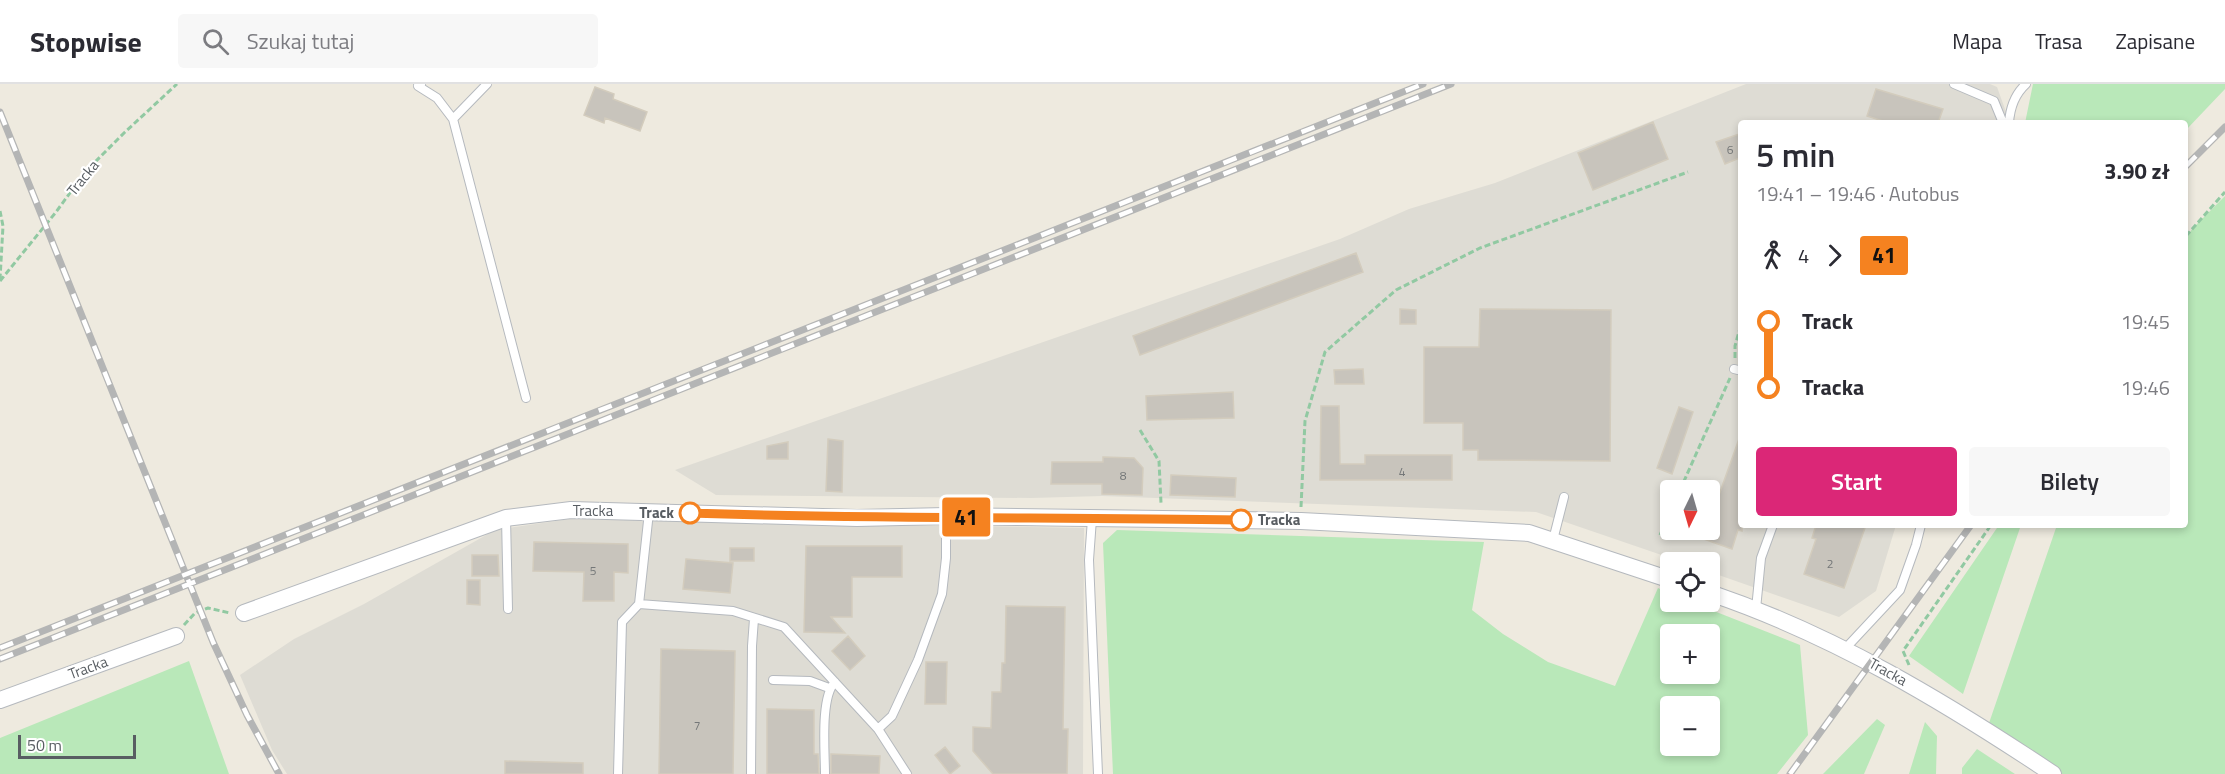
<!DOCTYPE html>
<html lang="pl">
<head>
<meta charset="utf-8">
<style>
  body { margin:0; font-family:"Titillium Web",sans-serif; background:#f7f7f7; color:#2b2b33; height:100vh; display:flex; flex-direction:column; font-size:22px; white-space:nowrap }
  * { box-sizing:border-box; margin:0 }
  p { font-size:20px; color:#7c7c81 }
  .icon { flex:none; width:33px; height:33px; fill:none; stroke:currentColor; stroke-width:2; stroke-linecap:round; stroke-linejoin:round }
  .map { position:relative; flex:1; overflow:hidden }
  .drawer { position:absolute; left:1738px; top:36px; width:450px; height:408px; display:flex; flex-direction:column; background:#fff; border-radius:6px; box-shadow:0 3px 9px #0003 }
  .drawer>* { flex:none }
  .badge { padding:0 12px; border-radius:4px; font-size:21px; line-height:39px }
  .needle { width:39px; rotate:185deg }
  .buttons { position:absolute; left:1660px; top:396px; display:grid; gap:12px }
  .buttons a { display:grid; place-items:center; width:60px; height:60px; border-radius:6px; background:#fff; box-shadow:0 3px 9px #0003; font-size:30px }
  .scale { position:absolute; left:18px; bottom:15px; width:118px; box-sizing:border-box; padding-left:6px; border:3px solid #585d62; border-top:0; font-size:16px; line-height:21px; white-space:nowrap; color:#585d62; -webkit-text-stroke:4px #fff; paint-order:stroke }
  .map>.badge { position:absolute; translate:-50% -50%; box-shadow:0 0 0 3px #fff }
  .legs { display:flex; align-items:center; gap:9px; height:66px; padding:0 18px; font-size:20px }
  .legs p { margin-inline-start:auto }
  .summary { display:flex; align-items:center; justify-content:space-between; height:102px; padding:0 18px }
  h1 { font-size:33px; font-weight:600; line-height:45px }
  .action { display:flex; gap:12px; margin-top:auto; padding:12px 18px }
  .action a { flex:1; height:69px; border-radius:6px; background:#db2777; color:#fff; font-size:24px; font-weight:600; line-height:69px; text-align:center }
  .action a+a { background:#f7f7f7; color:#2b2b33 }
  ul { padding:0 18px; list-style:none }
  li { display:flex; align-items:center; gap:21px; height:66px; font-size:22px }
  li i { display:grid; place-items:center; width:9px; height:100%; margin:0 8px; background:currentColor }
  li i::after { content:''; width:15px; height:15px; margin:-8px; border:4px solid; border-radius:50%; background:#fff }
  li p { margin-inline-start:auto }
  li:first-child i { background:linear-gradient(#0000 50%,currentColor 0) }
  li:last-child i { background:linear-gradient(currentColor 50%,#0000 0) }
  header { display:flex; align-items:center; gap:36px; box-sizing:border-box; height:84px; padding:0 30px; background:#fff; border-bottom:2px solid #e1e1e2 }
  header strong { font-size:28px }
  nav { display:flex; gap:33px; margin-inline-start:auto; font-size:21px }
  .search { width:420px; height:54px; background:#f7f7f7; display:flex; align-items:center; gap:15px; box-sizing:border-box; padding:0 21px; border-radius:6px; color:#7c7c81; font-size:22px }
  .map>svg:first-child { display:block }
  .industrial { fill:#dedcd4; fill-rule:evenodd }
  .green { fill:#b9e8b9; fill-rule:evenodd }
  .building { fill:#c8c4bc; stroke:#d3ccbd; stroke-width:1.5 }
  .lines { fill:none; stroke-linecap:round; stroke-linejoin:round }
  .service-casing { stroke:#b5b9be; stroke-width:10 }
  .minor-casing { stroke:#b5b9be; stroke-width:18 }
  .path { stroke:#91c9a2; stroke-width:3; stroke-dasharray:6 3; stroke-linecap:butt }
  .service { stroke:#fff; stroke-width:8 }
  .minor { stroke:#fff; stroke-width:16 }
  .rail-casing { stroke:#b4b5b5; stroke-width:7 }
  .rail { stroke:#fff; stroke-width:4.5; stroke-dasharray:14; stroke-linecap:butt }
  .line-1-casing { stroke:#fff; stroke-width:14 }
  .line-1 { stroke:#f58220; stroke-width:9 }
  .stop-1-dot { fill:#fff; stroke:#f58220; stroke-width:3 }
  .labels { text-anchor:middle; stroke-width:4.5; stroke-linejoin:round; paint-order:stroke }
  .number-label { font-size:12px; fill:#747778 }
  .street-label { font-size:15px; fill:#585d62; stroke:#fff }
  .stop-label { font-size:15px; font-weight:bold; fill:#585d62; stroke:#fff; text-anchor:end }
</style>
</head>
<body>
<header>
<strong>Stopwise</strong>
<div class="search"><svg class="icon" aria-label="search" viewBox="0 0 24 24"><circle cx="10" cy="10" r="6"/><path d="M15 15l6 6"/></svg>Szukaj tutaj</div>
<nav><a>Mapa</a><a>Trasa</a><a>Zapisane</a></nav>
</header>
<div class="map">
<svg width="2225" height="690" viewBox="0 0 2225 690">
  <rect width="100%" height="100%" fill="#eeeadf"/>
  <path class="industrial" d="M1746 0H1990L1997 3 2010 39H1742V441H1896L1876 507 1839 533 1710 488V478H1682L1536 428 1102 412 1031 414 716 411 675 386 1340 155 1409 125 1495 99ZM1671 406H1710V446H1671Z
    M570 435 1084 444 1083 690H287L272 666 240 591 294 555 364 520 495 446Z"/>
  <path class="green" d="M2033 0H2225V5L2186 46V39H2025Z
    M2225 112V690H2058L1988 642 2057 441H2186V155L2192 145Z
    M1999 441H2021L1963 610 1909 572Z
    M1117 446 1484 458 1472 526 1503 550 1548 578 1615 602 1658 504 1671 510V518H1691L1800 561 1808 651 1777 690H1113L1103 459ZM1710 550V590H1671V550ZM1710 622V662H1671V622Z
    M189 577 229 690H0V654Z
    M1877 635 1885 641 1864 690H1823Z
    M1925 638 1937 652 1936 690H1909Z
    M1977 665 2015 690H1962V684Z"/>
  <path class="building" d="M595 3 614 10 613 15 647 28 640 47 605 34 604 39 584 31Z
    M1876 5 1943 25 1938 39H1889L1867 32Z
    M1653 38 1668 75 1593 106 1578 69Z
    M1742 49V73L1725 80 1716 58Z
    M1356 169 1363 188 1140 271 1133 252Z
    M1400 225 1416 226V240H1400Z
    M1480 225 1611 226 1610 377 1478 376V366H1463V339H1424V263H1479Z
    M1363 285 1364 300H1335L1334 286Z
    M1233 308 1234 334 1147 336 1146 312Z
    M1321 322H1339L1340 380H1365V371H1452V396H1320Z
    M1679 323 1693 328 1672 390 1657 384Z
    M1740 352H1742V447L1738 446 1732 465 1681 447 1682 446H1710V423L1714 425Z
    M828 355 843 357 842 408 826 407Z
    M788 358V375H767V362Z
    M1103 373 1134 374 1143 384 1142 411 1102 410V400H1051L1052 378H1103Z
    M1171 391 1236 394 1235 413 1170 411Z
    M1816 441H1866L1844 504 1804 490 1816 455 1812 454Z
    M534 458 628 460V489L614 488V517H583L584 488 533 487Z
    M806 462H902V493H852V533H831L845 549 804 548Z
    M730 464H754V477H730Z
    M472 471H498L499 492H472Z
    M686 475 733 479 730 509 683 505Z
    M467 496H480V521L467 520Z
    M1006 522 1065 523 1063 645H1068L1067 690H993L973 667V643L991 644 992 608H1001L1002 579H1005Z
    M848 552 865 572 850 586 832 567Z
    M661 565 735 567 733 690H659Z
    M926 578H947L946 620H925Z
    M767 625 814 626V670H818L819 690H767Z
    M945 663 960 682 950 690 935 671Z
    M831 670 880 672 879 690H831Z
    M505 677 583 679V690H505Z"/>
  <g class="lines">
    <g class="service-casing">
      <path id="service" d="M421 0 418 2 437 14 453 35 526 314
        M1954 0 1994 17 2003 39
        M453 35 487 0
        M2009 39C2010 24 2015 10 2026 0
        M1734 285 1742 287
        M506 434 508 525
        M1092 435 1089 476 1098 690
        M1553 456 1564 413
        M639 520 649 428
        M1756 525 1761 474 1773 441
        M1844 566 1900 506 1916 461 1921 441
        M773 596 810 597 829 604
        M878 645 892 632 918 576 942 510 946 474V432
        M618 690 622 538 639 520 733 527 784 543 878 645 907 690
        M751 690 752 562 754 535
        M825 690C825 668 820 613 835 598"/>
    </g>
    <g class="minor-casing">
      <path id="minor" d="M1710 509C1834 551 1945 618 2053 690
        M244 529 506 434 571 426 857 434 946 432 1301 437 1529 449 1671 496
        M0 616 176 552"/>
    </g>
    <path class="path" d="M0 127 3 142 0 195
      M2186 152 2225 108
      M0 197 56 128 86 87 124 49 177 0
      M1735 274V262L1742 237
      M1140 346 1159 377 1161 419
      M1680 406 1730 294
      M1301 423 1305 337 1325 268 1396 206 1480 164 1688 88
      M1660 451 1671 427
      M184 541 195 529 208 524 230 529
      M1909 581 1903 567 1991 441"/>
    <use href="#service" class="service"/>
    <use href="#minor" class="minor"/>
    <g class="rail-casing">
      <path id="rail" d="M0 28 213 558 247 631 279 690
        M2186 82 2225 43
        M0 564 1423 0
        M0 575 1451 0
        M1790 690 1971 441"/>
    </g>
    <use href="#rail" class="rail"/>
  </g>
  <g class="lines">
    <g class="line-1-casing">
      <path id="line-1" d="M690 429C874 435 1057 433 1241 436"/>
    </g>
    <use href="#line-1" class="line-1"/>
  </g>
  <g class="stop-1-dot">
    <circle cx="690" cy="429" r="10"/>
    <circle cx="1241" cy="436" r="10"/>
  </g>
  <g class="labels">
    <g class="number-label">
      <text x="1730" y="70">6</text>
      <text x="1402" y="392">4</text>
      <text x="1123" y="396">8</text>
      <text x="1830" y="484">2</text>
      <text x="593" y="491">5</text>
      <text x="697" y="646">7</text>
    </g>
    <g class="street-label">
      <text transform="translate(83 94) rotate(-51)" y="5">Tracka</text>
      <text x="593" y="432">Tracka</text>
      <text transform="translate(88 584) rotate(-20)" y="5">Tracka</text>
      <text transform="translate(1888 588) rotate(29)" y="5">Tracka</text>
    </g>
    <g class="stop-label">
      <text x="674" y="434">Track</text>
      <text x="1258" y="441" text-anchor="start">Tracka</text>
    </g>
  </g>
</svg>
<div class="buttons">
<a><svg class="needle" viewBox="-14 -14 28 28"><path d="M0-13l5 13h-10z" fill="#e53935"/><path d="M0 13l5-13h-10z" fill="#7c7c81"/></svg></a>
<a><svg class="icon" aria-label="locate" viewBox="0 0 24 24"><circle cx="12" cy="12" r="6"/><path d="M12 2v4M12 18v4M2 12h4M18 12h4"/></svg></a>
<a>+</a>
<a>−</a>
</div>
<div class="scale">50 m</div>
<b class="badge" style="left:966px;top:433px;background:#f58220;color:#111">41</b>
<section class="drawer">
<div class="summary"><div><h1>5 min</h1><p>19:41 – 19:46 · Autobus</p></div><b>3.90 zł</b></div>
<div class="legs"><svg class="icon" aria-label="walk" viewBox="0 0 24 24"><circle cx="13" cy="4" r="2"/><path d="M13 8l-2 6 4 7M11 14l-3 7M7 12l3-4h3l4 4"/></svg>4<svg class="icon" aria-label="forward" viewBox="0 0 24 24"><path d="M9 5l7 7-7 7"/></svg><b class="badge" style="background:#f58220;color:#111">41</b></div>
<ul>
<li><i style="color:#f58220"></i><b>Track</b><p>19:45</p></li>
<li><i style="color:#f58220"></i><b>Tracka</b><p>19:46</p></li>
</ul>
<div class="action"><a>Start</a><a>Bilety</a></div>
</section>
</div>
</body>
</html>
